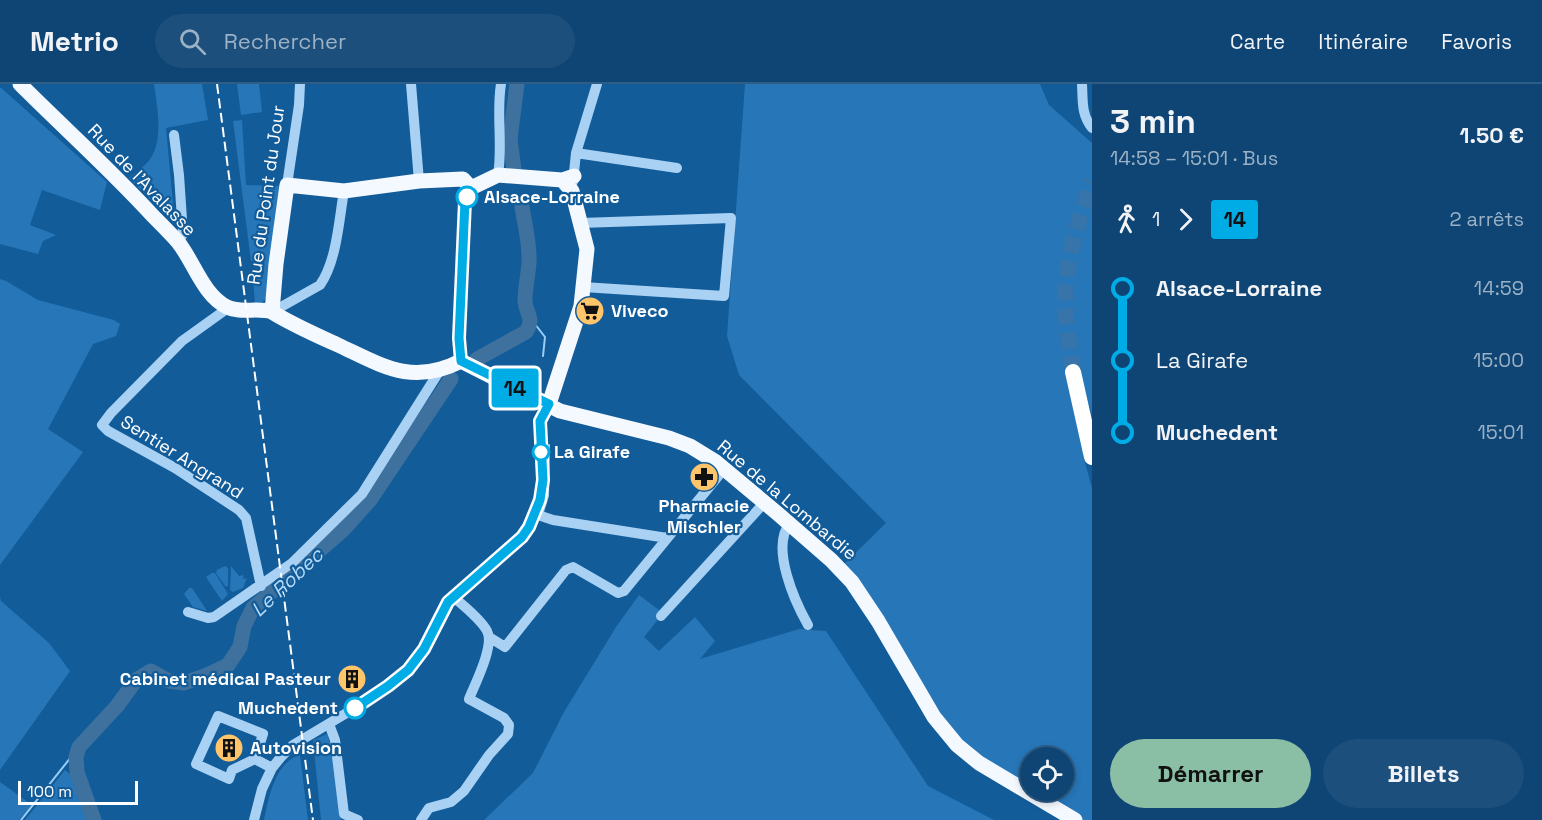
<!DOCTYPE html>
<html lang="fr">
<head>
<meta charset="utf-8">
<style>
  body { margin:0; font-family:"Space Grotesk",sans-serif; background:#1c4f7c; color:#f1f3f6; height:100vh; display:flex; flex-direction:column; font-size:22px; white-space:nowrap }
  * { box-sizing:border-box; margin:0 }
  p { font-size:20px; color:#9bb1c5 }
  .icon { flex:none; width:33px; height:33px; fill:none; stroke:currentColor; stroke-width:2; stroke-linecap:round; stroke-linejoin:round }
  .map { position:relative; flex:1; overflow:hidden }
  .details { display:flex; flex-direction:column; background:#0e4574; width:450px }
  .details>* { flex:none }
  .badge { padding:0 12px; border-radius:4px; font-size:21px; line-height:39px }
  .tools { position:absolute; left:1020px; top:663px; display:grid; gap:12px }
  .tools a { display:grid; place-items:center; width:54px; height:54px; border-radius:50%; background:#0e4574; box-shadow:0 3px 9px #0003,0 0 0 2px #2e5d86; font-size:30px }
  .scale { position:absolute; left:18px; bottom:15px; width:120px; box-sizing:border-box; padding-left:6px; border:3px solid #fff; border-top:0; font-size:16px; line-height:21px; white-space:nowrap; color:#fff; -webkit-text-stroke:4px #135c9a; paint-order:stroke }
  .map>.badge { position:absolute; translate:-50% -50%; box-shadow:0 0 0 3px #fff }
  .legs { display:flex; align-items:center; gap:9px; height:66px; padding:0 18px; font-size:20px }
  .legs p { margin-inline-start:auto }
  .summary { display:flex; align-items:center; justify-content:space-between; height:102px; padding:0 18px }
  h1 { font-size:33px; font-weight:700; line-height:45px }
  .action { display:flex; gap:12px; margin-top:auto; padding:12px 18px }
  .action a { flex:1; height:69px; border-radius:36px; background:#8abfa5; color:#111; font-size:24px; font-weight:700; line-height:69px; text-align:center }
  .action a+a { background:#1c4f7c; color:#f1f3f6 }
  ul { padding:0 18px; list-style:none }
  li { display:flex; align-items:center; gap:21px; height:72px; font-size:22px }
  li i { display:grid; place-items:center; width:9px; height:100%; margin:0 8px; background:currentColor }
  li i::after { content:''; width:15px; height:15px; margin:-8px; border:4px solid; border-radius:50%; background:#0e4574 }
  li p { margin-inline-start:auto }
  li:first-child i { background:linear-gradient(#0000 50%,currentColor 0) }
  li:last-child i { background:linear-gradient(currentColor 50%,#0000 0) }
  header { display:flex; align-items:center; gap:36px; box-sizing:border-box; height:84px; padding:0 30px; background:#0e4574; border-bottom:2px solid #2e5d86 }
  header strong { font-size:28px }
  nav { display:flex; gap:33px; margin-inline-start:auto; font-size:21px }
  .search { width:420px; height:54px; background:#1c4f7c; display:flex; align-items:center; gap:15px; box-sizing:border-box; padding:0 21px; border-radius:33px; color:#9bb1c5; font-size:22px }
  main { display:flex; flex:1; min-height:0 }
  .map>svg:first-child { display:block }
  .green { fill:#2676b8; fill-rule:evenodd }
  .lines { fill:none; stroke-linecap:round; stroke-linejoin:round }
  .stream { stroke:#9acef6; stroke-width:2 }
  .river { stroke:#3e719e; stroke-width:15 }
  .highway-tunnel { stroke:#3674a9; stroke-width:16; stroke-dasharray:16 8; stroke-linecap:butt }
  .minor { stroke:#a8d1f3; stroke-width:10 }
  .major { stroke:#f4f9ff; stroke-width:15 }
  .highway { stroke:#fff; stroke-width:16 }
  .rail { stroke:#fff; stroke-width:2; stroke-dasharray:10 4.5; stroke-linecap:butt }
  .line-1-casing { stroke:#fff; stroke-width:14 }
  .line-1 { stroke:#00ace6; stroke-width:9 }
  .stop-1-dot { fill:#fff; stroke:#00ace6; stroke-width:3 }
  .labels { text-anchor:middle; stroke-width:4.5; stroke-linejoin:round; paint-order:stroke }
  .street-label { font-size:18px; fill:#fff; stroke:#135c9a }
  .stop-label { font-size:18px; font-weight:bold; fill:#fff; stroke:#135c9a; text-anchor:start }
  .poi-label { font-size:18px; font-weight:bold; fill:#fff; stroke:#135c9a; text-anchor:start }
  .water-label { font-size:20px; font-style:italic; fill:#b4dbfa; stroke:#135c9a }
</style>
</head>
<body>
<header>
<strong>Metrio</strong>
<div class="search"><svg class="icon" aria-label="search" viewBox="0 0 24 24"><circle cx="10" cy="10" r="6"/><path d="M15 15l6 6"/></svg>Rechercher</div>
<nav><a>Carte</a><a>Itinéraire</a><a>Favoris</a></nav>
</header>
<main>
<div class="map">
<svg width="1092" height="736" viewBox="0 0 1092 736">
  <rect width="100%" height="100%" fill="#135c9a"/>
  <path class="green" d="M154 0H202L208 36 166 44 175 141 129 94C135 89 142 84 147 79 165 60 157 23 154 0Z
    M237 0H259L262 28 241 31Z
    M745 0H1040L1049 21 1092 59V331L1079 286 1084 375 1092 404V736H1066L964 671 839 485 886 439 739 291 727 252ZM1030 674H1064V706H1030Z
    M0 3 107 98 100 126 42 106 30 141 56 151 43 157 38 170 0 160Z
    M242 36 246 101 280 102 266 214 262 219 255 220 253 194 264 190V176L251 177 233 37Z
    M0 195 6 197 38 216 114 236 120 240 116 252 93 260 48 345 83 368 0 481Z
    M225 482 228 484V502L226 503 216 489 217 486Z
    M231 482 239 492 244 491 243 495 247 494 243 504 233 508 230 506Z
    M212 489H215L228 510 222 517 206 493Z
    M189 504H192L207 527 193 523 184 510Z
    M639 511 663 529 644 553 659 567 695 533 715 557 700 575 799 545 826 547 928 702 994 736H484L533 689 564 628 616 543Z
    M0 513 1 517 49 559 70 587 0 686Z
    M327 650 332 665 341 736H321L313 656Z
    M300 671 308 736H264C269 713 275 678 300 671Z
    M65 686 72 692 89 736H25Z
    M0 698 32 721 19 736H0Z"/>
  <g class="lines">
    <path class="stream" d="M531 235 545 253 543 272
      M543 428 548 412 549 361
      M21 736 79 663"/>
    <path class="river" d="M514 86 510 55 517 0
      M477 275 526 248C535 233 526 231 525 217 525 204 528 192 529 179 530 160 525 142 522 123
      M94 736 77 688 76 673 79 663 117 622 136 596 151 587 169 597 184 599 207 591 228 581 240 563 244 542 253 524 343 446 370 416 451 295"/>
    <path class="highway-tunnel" d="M1073 288C1069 258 1063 227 1066 196 1070 162 1081 129 1092 97"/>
    <path class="minor" d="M411 0 419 97
      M1082 0C1083 17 1081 30 1092 44
      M174 51 179 91 183 150 178 158
      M576 69 677 84
      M498 91C503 61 496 30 501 0
      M573 98 576 69 597 0
      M287 101 299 21 300 0
      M580 139 731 134 724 212 583 203
      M228 224 182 257 111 329 102 341 108 347 175 384 239 426 246 434 261 502
      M272 228 320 201C337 177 339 135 344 107
      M461 277 459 254 465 117 471 104
      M535 430 553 436 667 454
      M790 439C770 463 795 518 808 541
      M188 528 208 534 214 533 292 479 362 410 440 286
      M661 532 765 418
      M489 553 505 563 566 486 573 483 618 509 624 507 724 385
      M329 640 335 656 344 730 358 736
      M255 675 263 650 218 632 196 680 229 695 232 686 255 675 272 684
      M254 736 262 705 272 684 281 673 293 661 370 615 408 586 424 565 449 518 522 453 540 416 543 396 540 337 549 320
      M421 736 429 724 451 718 464 707 489 671 508 650 509 641 504 634 469 615C475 600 495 561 487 547 480 534 464 523 454 513"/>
    <path class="major" d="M20 0C64 44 111 86 153 132 161 140 170 149 178 158 194 178 203 211 227 223 241 230 257 223 272 228 293 241 316 251 338 261 383 282 412 302 461 277L560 327 669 354 690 362 716 378 777 429 831 476 852 498 878 537 934 633 957 661 979 679 1075 736
      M272 228 276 180 287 101 344 107 419 97 463 95 471 104 498 91 562 96 574 92
      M549 320 581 222 587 165 572 107 562 96"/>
    <path class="highway" d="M1073 288 1092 373"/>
    <path class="rail" d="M217 0 313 736"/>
  </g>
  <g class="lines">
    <g class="line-1-casing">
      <path id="line-1" d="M355 624 388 602 408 586 424 565 448 518 522 453 529 443 540 416 543 396 540 337 549 320 461 277 459 254 465 117 467 113"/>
    </g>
    <use href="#line-1" class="line-1"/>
  </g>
  <defs>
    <g id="supermarket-disc" transform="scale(1.5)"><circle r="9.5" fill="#ffc56a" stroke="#135c9a"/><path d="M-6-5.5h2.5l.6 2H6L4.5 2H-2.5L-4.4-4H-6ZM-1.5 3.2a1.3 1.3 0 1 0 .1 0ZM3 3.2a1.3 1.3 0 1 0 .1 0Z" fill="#111"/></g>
    <g id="pharmacy-disc" transform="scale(1.5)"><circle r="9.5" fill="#ffc56a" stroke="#135c9a"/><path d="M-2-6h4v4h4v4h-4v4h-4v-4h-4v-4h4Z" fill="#111"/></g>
    <g id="building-disc" transform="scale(1.5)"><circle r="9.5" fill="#ffc56a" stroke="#135c9a"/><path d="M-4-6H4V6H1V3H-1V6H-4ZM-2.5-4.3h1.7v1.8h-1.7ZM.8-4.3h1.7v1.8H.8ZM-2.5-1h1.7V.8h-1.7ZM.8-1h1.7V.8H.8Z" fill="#111"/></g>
  </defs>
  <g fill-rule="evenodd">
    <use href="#supermarket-disc" x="590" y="227"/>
    <use href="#pharmacy-disc" x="704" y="393"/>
    <use href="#building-disc" x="352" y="595"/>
    <use href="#building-disc" x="229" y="664"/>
  </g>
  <g class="stop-1-dot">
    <circle cx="467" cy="113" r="10"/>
    <circle cx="541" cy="368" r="8"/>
    <circle cx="355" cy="624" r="10"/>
  </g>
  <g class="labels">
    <g class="street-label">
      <text transform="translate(142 96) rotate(46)" y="6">Rue de l'Avalasse</text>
      <text transform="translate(266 111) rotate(-82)" y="6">Rue du Point du Jour</text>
      <text transform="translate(182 373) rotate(32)" y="6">Sentier Angrand</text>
      <text transform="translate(787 416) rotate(40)" y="6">Rue de la Lombardie</text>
    </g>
    <g class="stop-label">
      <text x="484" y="119">Alsace-Lorraine</text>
      <text x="554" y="374">La Girafe</text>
      <text x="338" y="630" text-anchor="end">Muchedent</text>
    </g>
    <g class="poi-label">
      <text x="611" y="233">Viveco</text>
      <text x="704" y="428" text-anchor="middle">Pharmacie<tspan x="704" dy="21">Mischler</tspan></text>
      <text x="331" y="601" text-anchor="end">Cabinet médical Pasteur</text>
      <text x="250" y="670">Autovision</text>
    </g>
    <g class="water-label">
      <text transform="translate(287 498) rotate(-43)" y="7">Le Robec</text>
    </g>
  </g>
</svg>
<div class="tools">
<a><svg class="icon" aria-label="locate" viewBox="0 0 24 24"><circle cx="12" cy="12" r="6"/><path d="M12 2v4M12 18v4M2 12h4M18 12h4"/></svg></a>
</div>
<div class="scale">100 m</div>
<b class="badge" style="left:515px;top:304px;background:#00ace6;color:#111">14</b>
</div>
<section class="details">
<div class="summary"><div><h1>3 min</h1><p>14:58 – 15:01 · Bus</p></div><b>1.50 €</b></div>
<div class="legs"><svg class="icon" aria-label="walk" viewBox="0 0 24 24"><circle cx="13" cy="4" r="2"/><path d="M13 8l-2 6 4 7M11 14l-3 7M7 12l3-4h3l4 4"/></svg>1<svg class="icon" aria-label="forward" viewBox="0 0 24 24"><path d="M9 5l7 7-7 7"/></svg><b class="badge" style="background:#00ace6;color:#111">14</b><p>2 arrêts</p></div>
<ul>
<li><i style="color:#00ace6"></i><b>Alsace-Lorraine</b><p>14:59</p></li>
<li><i style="color:#00ace6"></i><span>La Girafe</span><p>15:00</p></li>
<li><i style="color:#00ace6"></i><b>Muchedent</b><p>15:01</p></li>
</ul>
<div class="action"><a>Démarrer</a><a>Billets</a></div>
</section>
</main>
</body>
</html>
